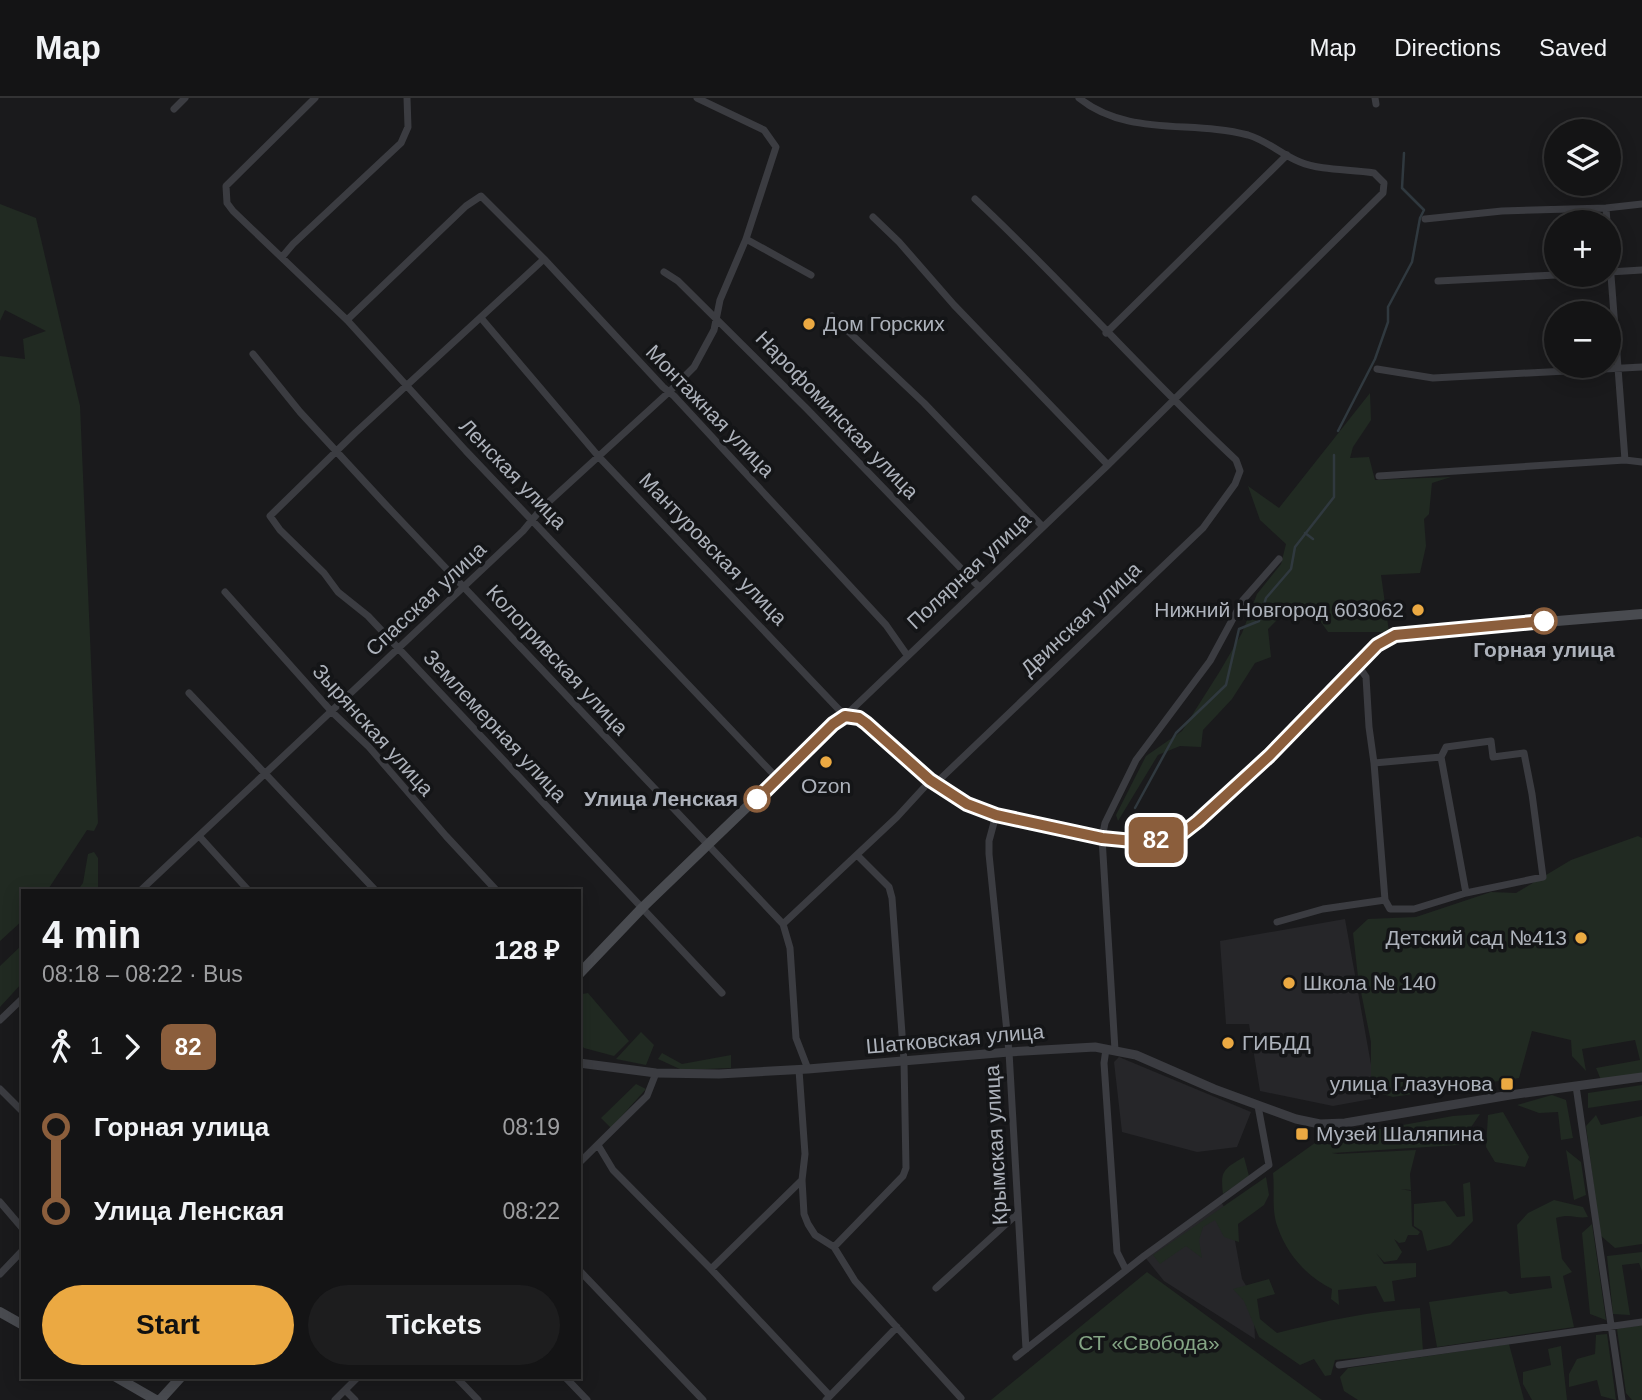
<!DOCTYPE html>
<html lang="en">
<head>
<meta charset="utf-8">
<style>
  body { margin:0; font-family:Helvetica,sans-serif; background:#1d1d1e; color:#f1f3f6; height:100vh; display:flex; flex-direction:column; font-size:26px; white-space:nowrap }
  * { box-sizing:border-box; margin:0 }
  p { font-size:23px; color:#9d9ea0 }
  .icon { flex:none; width:38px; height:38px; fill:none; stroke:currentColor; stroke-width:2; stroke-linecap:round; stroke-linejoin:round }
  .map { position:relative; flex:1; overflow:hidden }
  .panel { position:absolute; left:21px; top:791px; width:560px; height:490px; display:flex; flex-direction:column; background:#141415; border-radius:0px; box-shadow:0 4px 18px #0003,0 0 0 2px #333334 }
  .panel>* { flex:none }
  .badge { padding:0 14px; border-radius:10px; font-size:24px; line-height:46px }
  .controls { position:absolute; left:1544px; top:21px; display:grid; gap:14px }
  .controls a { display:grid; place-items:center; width:77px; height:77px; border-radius:50%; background:#141415; box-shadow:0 4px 18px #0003,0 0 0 2px #333334; font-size:35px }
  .map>.badge { position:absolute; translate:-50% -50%; box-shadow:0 0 0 4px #fff }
  .legs { display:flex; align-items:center; gap:10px; height:77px; padding:0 21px; font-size:23px }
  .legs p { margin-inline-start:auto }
  .summary { display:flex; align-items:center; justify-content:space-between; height:119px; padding:0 21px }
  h1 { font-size:38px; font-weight:700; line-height:52px }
  .button { display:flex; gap:14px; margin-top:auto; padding:14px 21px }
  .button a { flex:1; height:80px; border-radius:42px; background:#eba942; color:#111; font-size:28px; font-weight:700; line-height:80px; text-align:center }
  .button a+a { background:#1d1d1e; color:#f1f3f6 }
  ul { padding:0 21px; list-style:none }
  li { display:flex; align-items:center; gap:24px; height:84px; font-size:26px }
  li i { display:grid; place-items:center; width:10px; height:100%; margin:0 9px; background:currentColor }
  li i::after { content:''; width:18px; height:18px; margin:-9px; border:5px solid; border-radius:50%; background:#141415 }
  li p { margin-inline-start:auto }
  li:first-child i { background:linear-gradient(#0000 50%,currentColor 0) }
  li:last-child i { background:linear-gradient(currentColor 50%,#0000 0) }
  header { display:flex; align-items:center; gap:42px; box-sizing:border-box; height:98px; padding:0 35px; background:#141415; border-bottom:2px solid #333334 }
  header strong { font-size:33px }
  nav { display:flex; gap:38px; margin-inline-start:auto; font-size:24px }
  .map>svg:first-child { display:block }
  .built { fill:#262629 }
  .green { fill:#212a22 }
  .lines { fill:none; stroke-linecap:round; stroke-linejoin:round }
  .stream { stroke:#30393f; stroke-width:2.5 }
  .minor { stroke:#3b3c41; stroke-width:7 }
  .tertiary { stroke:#3b3c41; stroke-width:9 }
  .secondary { stroke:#494b50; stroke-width:10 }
  .line-1-casing { stroke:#fff; stroke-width:16 }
  .line-1 { stroke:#8b5e3c; stroke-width:10 }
  .poi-dot { fill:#eba942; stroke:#141517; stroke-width:2.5 }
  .stop-1-dot { fill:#fff; stroke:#8b5e3c; stroke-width:3.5 }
  .labels { text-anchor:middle; stroke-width:7; stroke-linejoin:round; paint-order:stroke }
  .poi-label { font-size:21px; fill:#adb2bb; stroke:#141517; text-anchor:start }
  .street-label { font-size:21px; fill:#adb2bb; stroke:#141517 }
  .stop-label { font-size:21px; font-weight:bold; fill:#adb2bb; stroke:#141517 }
  .park-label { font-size:21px; fill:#84a585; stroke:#141517 }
</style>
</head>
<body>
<header>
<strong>Map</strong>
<nav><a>Map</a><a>Directions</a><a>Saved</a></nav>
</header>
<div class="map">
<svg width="1642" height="1302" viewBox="0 0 1642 1302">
  <rect width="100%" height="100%" fill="#1a1a1c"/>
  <path class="built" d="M1345 821 1377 1000 1333 1008 1260 993 1249 926H1226L1220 843Z
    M1119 959 1251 1014 1237 1049 1197 1054 1122 1034 1114 964Z
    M1220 1102 1231 1121 1242 1181 1253 1199 1255 1241 1164 1183 1144 1158Z"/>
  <path class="green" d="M0 106 36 120 80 308 98 725 94 733 87 732 47 793H23V822L0 843V258L25 261 23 241 46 233 5 212 0 223Z
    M1370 295 1371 322 1353 349 1350 360 1369 359 1375 382 1451 379 1432 385 1429 416 1424 421 1426 448 1420 475 1381 477 1389 534H1328L1314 514 1282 517 1268 531 1271 559 1255 565 1232 601 1203 632 1201 649 1180 648 1158 657 1118 723 1116 717 1146 658 1182 633 1220 573 1242 535 1257 496 1281 466 1286 446 1260 422 1248 388 1279 410Z
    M1638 738 1642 740V976L1601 982 1596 970 1640 962 1635 942 1582 951 1586 973 1572 958 1571 942 1532 933 1519 980 1393 999 1371 993V944L1358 879 1353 835 1368 821 1416 819 1491 794 1516 795 1571 762Z
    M94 754 98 760V793H77L83 785 88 756Z
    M23 846V884L0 909V868Z
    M588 895 629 943 614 958 584 950 579 945V901L582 896Z
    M641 934 654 947 646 967 616 961Z
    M662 955 682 966 731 957V970L682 972 658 961Z
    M636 986 646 991 611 1030 601 1020Z
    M1642 987V1002L1588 1010V995Z
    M1552 997 1566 1002 1573 1040 1561 1042 1558 1014 1539 1015 1517 1007Z
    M1503 1014 1529 1059 1525 1069 1495 1064 1486 1049 1488 1017Z
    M1480 1016 1459 1047 1332 1055 1338 1056 1416 1052 1410 1076 1411 1092 1401 1091 1411 1093 1412 1128 1420 1134 1418 1137H1408L1405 1144 1399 1145 1394 1141 1402 1154 1397 1162 1384 1164 1376 1155 1384 1166 1416 1165V1179L1392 1183 1395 1203 1384 1204 1376 1188 1338 1192 1339 1207 1331 1201 1332 1191C1307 1179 1287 1156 1278 1130 1271 1113 1275 1092 1273 1075L1319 1042 1453 1018Z
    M1596 1017 1601 1027 1642 1018V1146L1615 1150 1600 1137 1586 1028Z
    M1566 1052 1581 1064 1586 1097 1574 1102Z
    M1244 1059 1249 1078 1223 1096C1220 1072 1224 1071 1244 1059Z
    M1266 1079 1269 1097 1264 1107 1238 1126 1239 1144 1224 1139 1215 1122 1203 1129 1199 1142 1202 1160 1186 1148 1160 1166 1153 1157Z
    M1470 1084 1473 1123 1450 1147 1427 1153 1422 1133 1414 1128V1106L1445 1103 1457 1119 1465 1118 1463 1086Z
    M1554 1102 1583 1109 1588 1119C1575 1121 1571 1115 1556 1120L1562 1161 1572 1174 1563 1178 1574 1229 1437 1249 1429 1204 1506 1193 1510 1196 1552 1190 1550 1178 1521 1180 1517 1127 1528 1115Z
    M1592 1126 1606 1222 1590 1216 1582 1135Z
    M1642 1154V1173L1639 1165 1622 1167 1630 1217 1613 1216 1607 1158Z
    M1147 1174 1322 1302H991Z
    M1269 1181 1275 1196 1257 1201 1260 1221 1277 1235C1325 1223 1371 1213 1420 1210L1423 1253 1335 1262 1331 1277 1325 1278 1314 1261 1300 1267 1259 1239 1244 1203 1233 1191Z
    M1642 1227V1302H1632L1626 1295 1617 1231Z
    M1607 1236 1616 1302 1601 1298 1597 1282 1569 1289V1276L1577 1261 1595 1256 1596 1237Z
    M1509 1246 1524 1302H1358L1344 1293 1340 1279 1348 1270Z
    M1561 1248 1567 1302H1532L1523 1286V1274L1551 1267 1548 1251Z"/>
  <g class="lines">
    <path class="stream" d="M1338 333 1375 261 1388 224V209L1412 164 1420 120 1424 112 1402 90 1404 55
      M1305 435 1313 441
      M1135 710 1176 635 1226 587 1239 531 1259 523 1266 500 1291 471 1295 449 1334 399V357"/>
    <path class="minor" d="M315 0 226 88 227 105 233 113 347 222 466 353 777 680
      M1375 0 1376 6
      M174 11 185 0
      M1606 110 1607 124
      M873 119 899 144 954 207 1108 367
      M1425 121 1502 113 1606 110 1642 106
      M1608 138 1625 362
      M746 141 811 177
      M282 159 293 146 401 45 408 29 407 0
      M544 161 355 335 270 418 280 432 324 475 338 494 368 518 722 895
      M664 174 678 183 807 311 979 489
      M1609 174 1642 172
      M1438 183 1556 177
      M832 218 924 305 1043 429
      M481 220 599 359 845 618 1108 367 1383 95 1384 85 1374 75C1351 71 1322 73 1300 64 1282 57 1268 43 1248 37 1192 22 1127 39 1079 0
      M347 222 466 108 481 98 544 161 663 289 674 298 886 527 907 557
      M1106 235 1287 57
      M253 256 300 314 385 406 783 826
      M1377 271 1433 280 1642 269
      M1379 378 1625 362 1642 364
      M225 494 332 614 369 649 446 738 497 793
      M189 595 376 793
      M1441 659 1466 795
      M1374 665 1441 659
      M935 686 1203 430 1235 386 1240 373 1236 362C1146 278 1065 185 975 101
      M996 717 989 743V756L1009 954 1026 1251
      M200 739 249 793
      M140 793 523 433 542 410 669 294 694 269 714 232 720 202 746 141 776 49 764 32 697 0
      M1385 802 1390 811H1414L1466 795 1543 779 1532 696 1524 655 1493 659 1491 643 1446 649 1441 659
      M1277 824 1323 811 1385 802 1374 665 1369 629 1366 579 1358 567
      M0 922 23 900
      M1106 951 1104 965 1117 1154 1126 1172
      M1115 952 1102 740 1105 725 1136 662 1210 563 1243 502 1279 461
      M808 971 796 940 790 850 783 826 897 719 930 683
      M799 972 805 1056 802 1082 804 1116 808 1126 815 1137 834 1149 855 1183 961 1300
      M1576 988 1622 1302
      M0 991 23 1014
      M598 1047 613 1072 711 1171 830 1298
      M579 1065 647 998 656 975
      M0 1104 23 1131
      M834 1149 903 1078 906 1070 904 963 892 800 889 789 858 758
      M711 1171 802 1082
      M579 1172 703 1302
      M0 1176 23 1152
      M936 1190 1017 1116
      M1016 1259 1144 1158 1269 1067 1258 1008
      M1339 1267 1642 1224
      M456 1279 478 1302
      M565 1279 587 1302
      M345 1292 355 1302
      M335 1302 358 1279
      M826 1302 897 1229"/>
    <path class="tertiary" d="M579 965 656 975 719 976 808 971 1009 954 1095 949 1136 957 1214 991 1296 1021 1320 1026 1345 1025 1510 997 1642 979"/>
    <path class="secondary" d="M579 876 643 809 833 626 845 618 859 620 866 625 930 683 967 706 996 717 1102 740 1143 744 1172 738 1184 734 1198 723 1269 658 1386 541 1423 534 1642 516
      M0 1214 23 1227
      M116 1279 156 1302
      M160 1302 181 1279"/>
  </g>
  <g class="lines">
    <g class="line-1-casing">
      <path id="line-1" d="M757 701 833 626 845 618 859 620 866 625 930 682 967 706 996 717 1102 740 1143 744 1172 738 1184 734 1198 723 1269 658 1377 547 1395 537 1544 523"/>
    </g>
    <use href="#line-1" class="line-1"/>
  </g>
  <g class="poi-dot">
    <circle cx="809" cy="226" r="7"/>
    <circle cx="1418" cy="512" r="7"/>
    <circle cx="826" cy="664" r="7"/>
    <circle cx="1581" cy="840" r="7"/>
    <circle cx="1289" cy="885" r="7"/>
    <circle cx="1228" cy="945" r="7"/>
    <rect x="1500" y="979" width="14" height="14" rx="3.5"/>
    <rect x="1295" y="1029" width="14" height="14" rx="3.5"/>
  </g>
  <g class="stop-1-dot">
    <circle cx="1544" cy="523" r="12"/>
    <circle cx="757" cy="701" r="12"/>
  </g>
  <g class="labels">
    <g class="poi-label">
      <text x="823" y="233">Дом Горских</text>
      <text x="1404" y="519" text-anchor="end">Нижний Новгород 603062</text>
      <text x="826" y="695" text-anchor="middle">Ozon</text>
      <text x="1567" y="847" text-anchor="end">Детский сад №413</text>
      <text x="1303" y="892">Школа № 140</text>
      <text x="1242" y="952">ГИБДД</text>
      <text x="1493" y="993" text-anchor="end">улица Глазунова</text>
      <text x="1316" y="1043">Музей Шаляпина</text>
    </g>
    <g class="street-label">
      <text transform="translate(710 313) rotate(46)" y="7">Монтажная улица</text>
      <text transform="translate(837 317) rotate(46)" y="7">Нарофоминская улица</text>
      <text transform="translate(513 376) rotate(46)" y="7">Ленская улица</text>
      <text transform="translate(713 451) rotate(46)" y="7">Мантуровская улица</text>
      <text transform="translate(969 473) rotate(-43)" y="7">Полярная улица</text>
      <text transform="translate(426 501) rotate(-43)" y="7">Спасская улица</text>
      <text transform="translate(1081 521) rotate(-43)" y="7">Двинская улица</text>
      <text transform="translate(557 562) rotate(47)" y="7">Кологривская улица</text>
      <text transform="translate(495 628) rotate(47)" y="7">Землемерная улица</text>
      <text transform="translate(373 632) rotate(48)" y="7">Зырянская улица</text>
      <text transform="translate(955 941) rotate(-5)" y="7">Шатковская улица</text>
      <text transform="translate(996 1047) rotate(-93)" y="7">Крымская улица</text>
    </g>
    <g class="stop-label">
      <text x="1544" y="559">Горная улица</text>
      <text x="738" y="708" text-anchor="end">Улица Ленская</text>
    </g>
    <g class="park-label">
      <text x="1149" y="1252">СТ «Свобода»</text>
    </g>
  </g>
</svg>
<div class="controls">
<a><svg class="icon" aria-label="layers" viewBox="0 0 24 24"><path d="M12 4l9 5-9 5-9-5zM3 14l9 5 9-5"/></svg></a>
<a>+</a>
<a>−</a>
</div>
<b class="badge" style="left:1156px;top:742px;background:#8b5e3c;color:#fff">82</b>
<section class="panel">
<div class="summary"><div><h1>4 min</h1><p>08:18 – 08:22 · Bus</p></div><b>128 ₽</b></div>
<div class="legs"><svg class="icon" aria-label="walk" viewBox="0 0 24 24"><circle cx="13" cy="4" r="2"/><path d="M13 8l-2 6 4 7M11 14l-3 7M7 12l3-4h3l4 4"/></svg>1<svg class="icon" aria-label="forward" viewBox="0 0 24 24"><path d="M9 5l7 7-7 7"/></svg><b class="badge" style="background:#8b5e3c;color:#fff">82</b></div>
<ul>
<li><i style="color:#8b5e3c"></i><b>Горная улица</b><p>08:19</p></li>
<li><i style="color:#8b5e3c"></i><b>Улица Ленская</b><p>08:22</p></li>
</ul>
<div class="button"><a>Start</a><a>Tickets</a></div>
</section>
</div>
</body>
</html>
